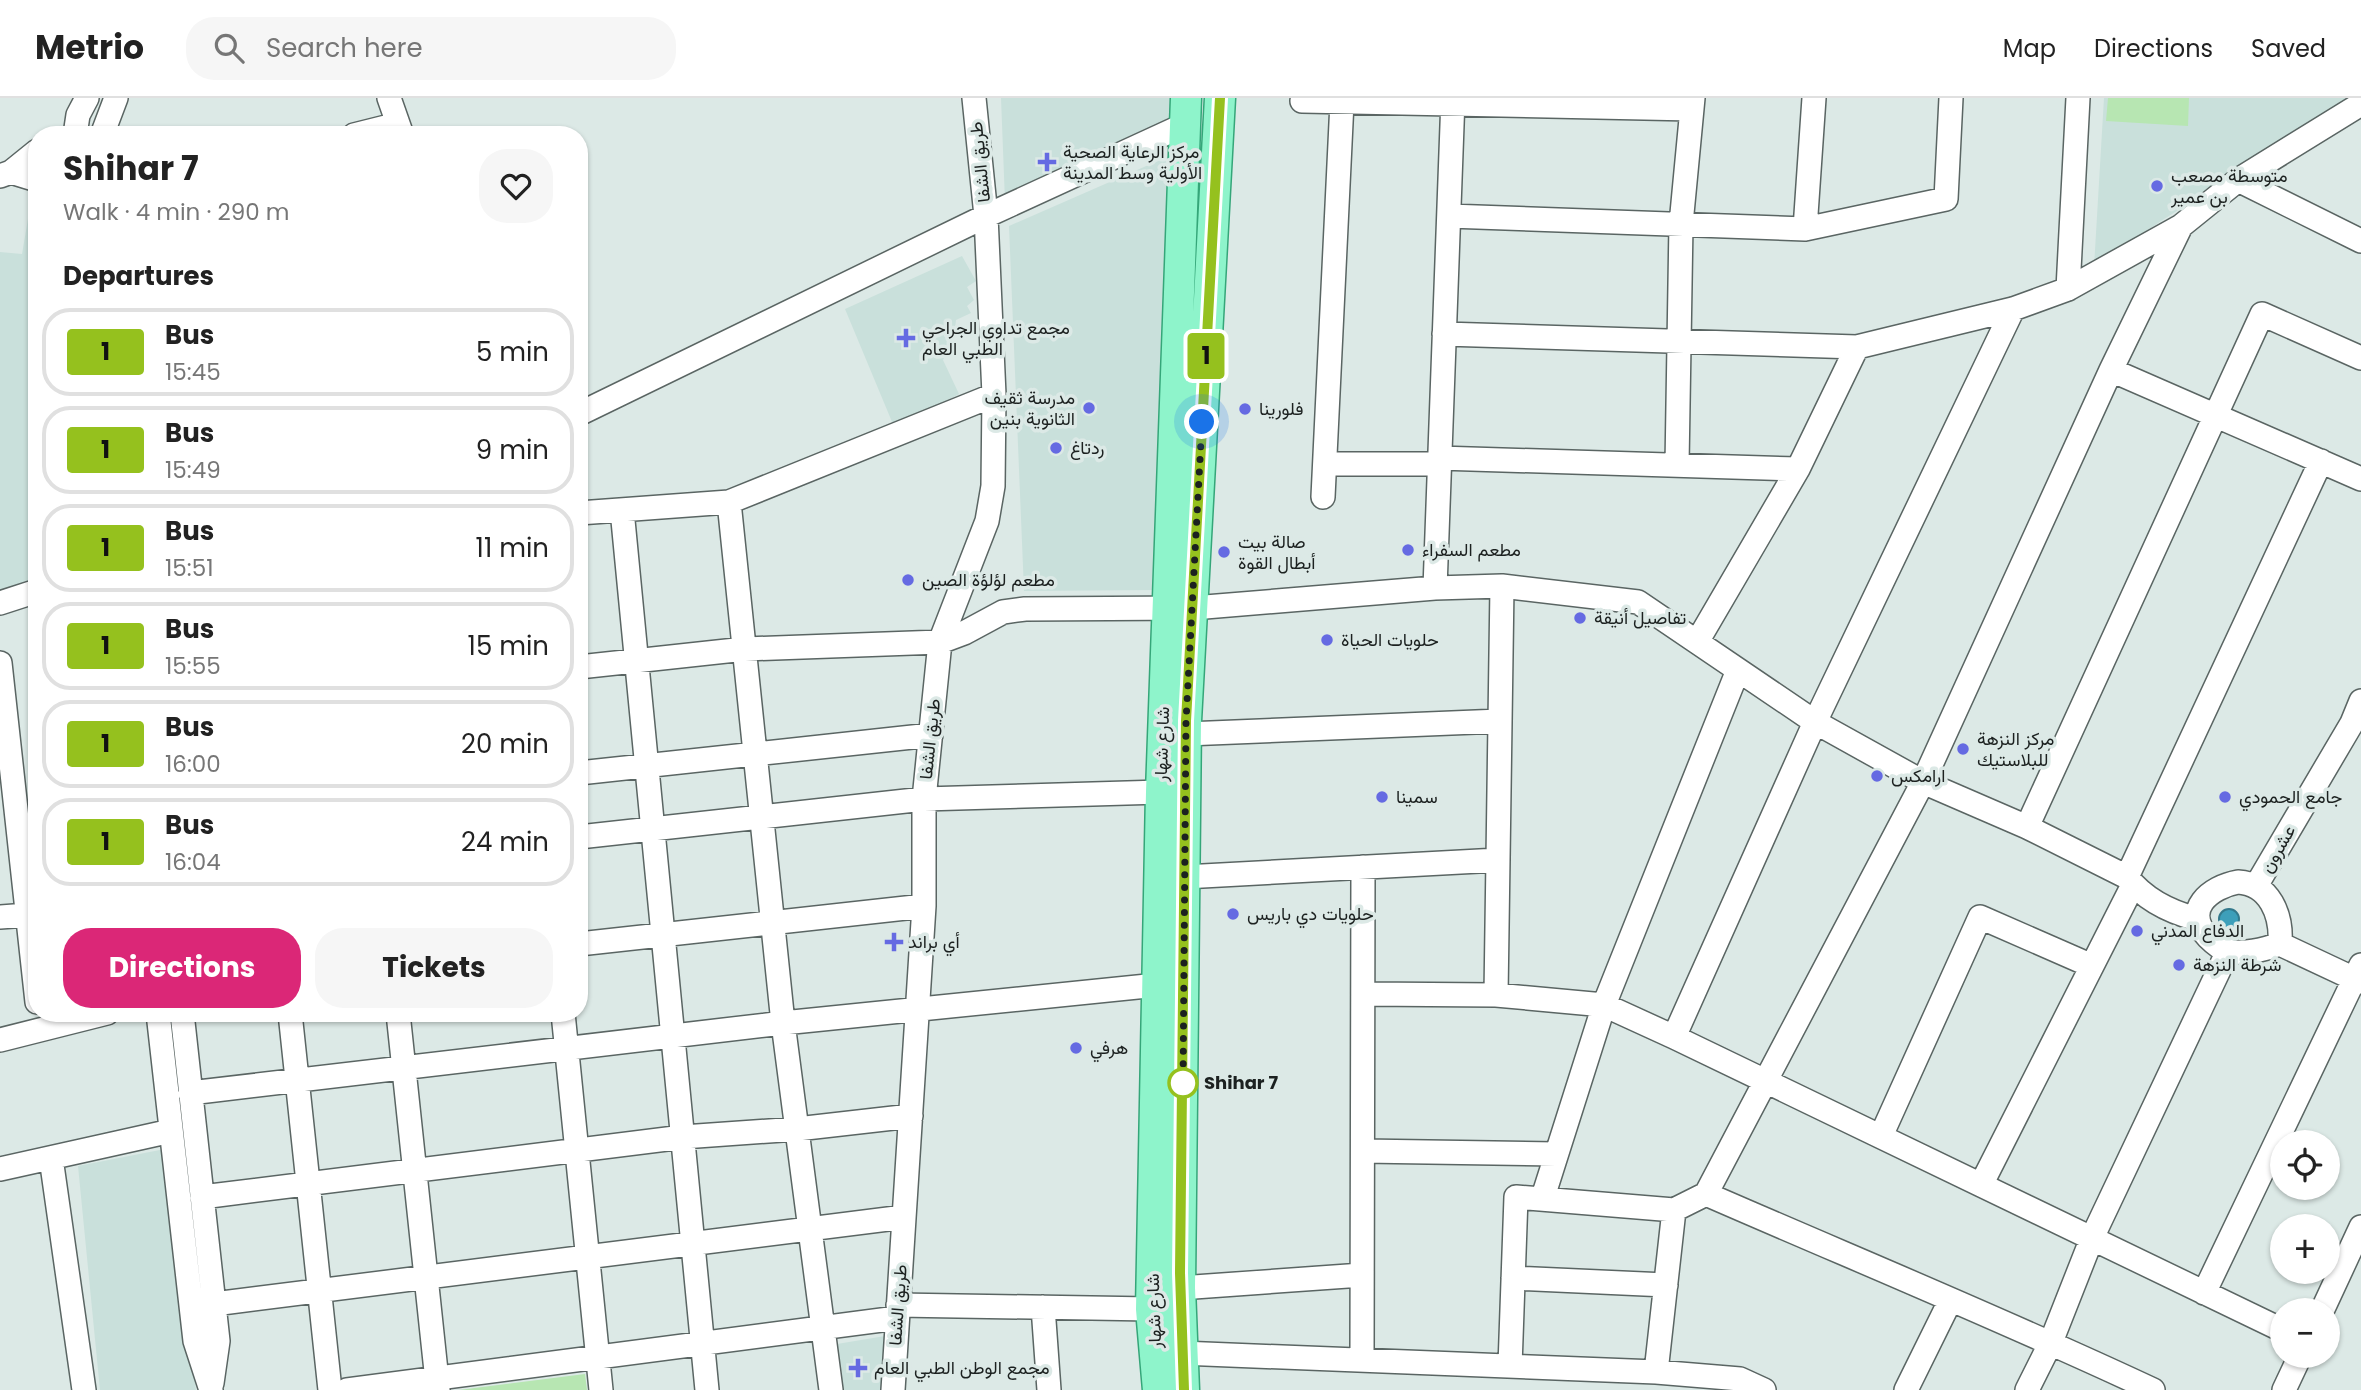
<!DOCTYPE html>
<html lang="en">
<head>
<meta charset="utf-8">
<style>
  body { margin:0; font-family:Poppins,Vazirmatn,sans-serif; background:#f6f6f6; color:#222; height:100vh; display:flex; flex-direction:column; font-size:26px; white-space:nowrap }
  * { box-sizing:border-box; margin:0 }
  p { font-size:23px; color:#767676 }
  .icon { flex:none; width:38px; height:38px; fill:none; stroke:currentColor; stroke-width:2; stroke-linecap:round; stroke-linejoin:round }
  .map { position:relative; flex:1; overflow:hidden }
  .details { position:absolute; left:28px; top:28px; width:560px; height:896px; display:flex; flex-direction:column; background:#fff; border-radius:28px; box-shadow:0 2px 5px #0004 }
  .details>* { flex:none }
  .badge { padding:0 14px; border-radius:5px; font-size:24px; line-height:46px }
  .buttons { position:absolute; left:2270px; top:1032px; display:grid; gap:14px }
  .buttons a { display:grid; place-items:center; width:70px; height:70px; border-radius:50%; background:#fff; box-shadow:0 2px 5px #0004; font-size:35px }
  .you { position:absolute; width:35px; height:35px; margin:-18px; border:5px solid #fff; border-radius:50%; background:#1a73e8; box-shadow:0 0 0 10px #1a73e833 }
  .map>.badge { position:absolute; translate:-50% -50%; box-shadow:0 0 0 4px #fff }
  h2 { padding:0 35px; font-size:26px; line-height:63px }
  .round { display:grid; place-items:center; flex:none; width:74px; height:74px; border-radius:28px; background:#f6f6f6 }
  .overview { display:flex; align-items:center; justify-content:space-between; height:119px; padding:0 35px }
  h1 { font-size:33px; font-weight:700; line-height:52px }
  .button { display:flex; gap:14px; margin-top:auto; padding:14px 35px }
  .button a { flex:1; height:80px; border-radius:28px; background:#db2777; color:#fff; font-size:28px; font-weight:700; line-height:80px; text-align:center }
  .button a+a { background:#f6f6f6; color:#222 }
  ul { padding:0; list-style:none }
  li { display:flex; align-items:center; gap:21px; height:88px; margin:0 14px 10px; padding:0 21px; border:4px solid #e0e0e0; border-radius:28px }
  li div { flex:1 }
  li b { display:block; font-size:26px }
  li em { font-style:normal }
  li .badge { min-width:77px; font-weight:700; text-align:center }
  header { display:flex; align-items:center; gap:42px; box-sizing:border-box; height:98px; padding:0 35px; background:#fff; border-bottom:2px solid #e0e0e0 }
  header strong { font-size:33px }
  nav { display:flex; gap:38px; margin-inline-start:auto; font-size:24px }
  .search { width:490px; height:63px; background:#f6f6f6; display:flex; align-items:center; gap:18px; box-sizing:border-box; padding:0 24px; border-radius:28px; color:#767676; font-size:26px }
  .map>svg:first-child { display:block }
  .built { fill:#c9e0db }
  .green { fill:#b7e6b2 }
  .water { fill:#3d9fba; stroke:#33798c; stroke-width:2 }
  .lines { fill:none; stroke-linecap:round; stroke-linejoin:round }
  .minor-casing { stroke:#5a6563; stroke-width:26 }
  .major-casing { stroke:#35a679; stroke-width:33 }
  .minor { stroke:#fff; stroke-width:23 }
  .major { stroke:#8ef4cb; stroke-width:30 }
  .line-casing { stroke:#fff; stroke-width:16 }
  .line { stroke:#95c11e; stroke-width:10 }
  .walk { stroke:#1c2120; stroke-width:7; stroke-dasharray:0 12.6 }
  .poi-dot { fill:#656ae2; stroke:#dce9e6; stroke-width:2.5 }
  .stop-dot { fill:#fff; stroke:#95c11e; stroke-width:3.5 }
  .labels { text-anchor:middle; stroke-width:7; stroke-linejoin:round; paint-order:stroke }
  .poi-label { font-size:18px; fill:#1c2120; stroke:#dce9e6; text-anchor:start }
  .street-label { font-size:18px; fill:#1c2120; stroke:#dce9e6 }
  .stop-label { font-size:18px; font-weight:bold; fill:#1c2120; stroke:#dce9e6; text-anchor:start }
</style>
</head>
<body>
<header>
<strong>Metrio</strong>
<div class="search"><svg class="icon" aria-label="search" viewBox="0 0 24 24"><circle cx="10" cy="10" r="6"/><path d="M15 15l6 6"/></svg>Search here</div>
<nav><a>Map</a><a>Directions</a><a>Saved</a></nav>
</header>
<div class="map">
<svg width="2361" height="1292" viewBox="0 0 2361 1292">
  <rect width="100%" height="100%" fill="#dce9e6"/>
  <path class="built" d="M1001 0H1177L1175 24 1005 104Z
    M2104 0H2355L2161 123 2094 169Z
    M1169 58 1155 492 1024 493 1009 128Z
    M37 108V487L0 501V154L22 156 29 115Z
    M962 158 976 183 967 189 974 202 967 208 971 215 956 222 953 246 943 262 959 296 895 331 845 211Z
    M165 1051 196 1292H100L78 1068Z
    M885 1238 882 1292H836L831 1247Z"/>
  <path class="green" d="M2108 0H2189L2188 28 2106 23Z
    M585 1276 587 1292H459Z"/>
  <path class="water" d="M2219 821a10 10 0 1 1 20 0a10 10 0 1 1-20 0Z"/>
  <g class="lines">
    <g class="minor-casing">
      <path id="minor" d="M389 0 402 37
        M1302 3 1692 11
        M75 37 78 17 87 0
        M102 37 116 0
        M354 37 398 26
        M11 74 37 82
        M0 78 11 74 37 53
        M2238 82 2361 143
        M1449 118 1805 131 1946 101 1951 0
        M1805 131 1814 0
        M2068 191 2078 0
        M1444 236 1857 249 2013 211 2068 191 2181 128 2238 82 2361 6
        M2111 272 2361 381
        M579 316 986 118 1184 27
        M1439 360 1798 371
        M1325 366H1439
        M1677 367 1681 126 1693 0
        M1323 399 1342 4
        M729 404 783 925 831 1292
        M622 412 707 1292
        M579 415 729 404 994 297
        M1435 490 1453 0
        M0 505 37 493
        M1697 544 1798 371 1857 249
        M0 565 37 904
        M579 569 745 551 940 544 964 535 1003 514 1025 511 1193 510 1435 490 1502 488 1638 504 1815 624 1923 684 2027 729 2127 779C2145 802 2170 814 2197 821
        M1186 636 1500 623
        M579 675 931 637
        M2027 729 2262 216 2361 260
        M579 739 924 701 1161 694
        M1184 779 1498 762
        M2127 779 2321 363
        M2238 784C2270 786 2282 817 2280 846 2266 851 2241 858 2226 852 2219 850 2213 844 2208 839 2182 812 2210 789 2238 784Z
        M2256 788 2352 625 2361 603
        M0 819 27 817
        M579 846 924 808
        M2280 846 2361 884
        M1364 896 1496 897 1604 907 1674 939 2282 1232
        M1496 897 1502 488
        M158 915 195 1243 211 1292
        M182 915 218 1243 212 1285
        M290 915 330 1292
        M398 915 438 1292
        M563 915 601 1292
        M1674 939 1815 624 2013 211
        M0 942 107 915
        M190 995 783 925 1157 887
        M1881 1038 1980 819 2092 868
        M1363 1053 1556 1056
        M51 1060 84 1292
        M0 1071 171 1033
        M1981 1087 2133 787
        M1706 1096C1855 1161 2006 1223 2153 1292
        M202 1099 683 1039 797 1031 911 1018
        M1543 1099 1604 907 1738 572
        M1513 1180 1666 1187
        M1180 1190 1362 1177
        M2204 1195 2361 867
        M214 1206 904 1119
        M898 1207 1151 1211
        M1043 1209 1049 1292
        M2322 1213 2361 1129
        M1181 1255 1656 1274 1740 1281 1764 1292
        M1362 1262 1363 769
        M1510 1268 1516 1099 1674 1112 1706 1096 1923 684 2111 272 2181 128
        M1656 1274 1674 1112
        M347 1292 897 1220
        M893 1292 924 808V701L940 544 987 423 993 388 994 297 986 118 974 0
        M1906 1292 1950 1203
        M2027 1292 2051 1244 2092 1140 2228 853
        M2284 1292 2300 1258"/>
    </g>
    <g class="major-casing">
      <path id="major" d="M1158 1292 1151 1211 1161 694 1186 0
        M1184 1292 1180 1190 1186 623 1220 0"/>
    </g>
    <use href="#minor" class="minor"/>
    <use href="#major" class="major"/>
  </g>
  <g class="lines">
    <g class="line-casing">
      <path id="line" d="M1184 1292 1180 1175 1186 623 1220 0"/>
    </g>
    <use href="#line" class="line"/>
    <path class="walk" d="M1183 985V988L1186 623 1202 324"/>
  </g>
  <g class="poi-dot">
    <path d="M1043.5 53.5h7v7h7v7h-7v7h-7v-7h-7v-7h7z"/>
    <circle cx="2157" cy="88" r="7"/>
    <path d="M902.5 229.5h7v7h7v7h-7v7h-7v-7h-7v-7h7z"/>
    <circle cx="1089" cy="310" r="7"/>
    <circle cx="1245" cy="311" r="7"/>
    <circle cx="1056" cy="350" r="7"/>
    <circle cx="1408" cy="452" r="7"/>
    <circle cx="1224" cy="454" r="7"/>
    <circle cx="908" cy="482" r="7"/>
    <circle cx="1580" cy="520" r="7"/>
    <circle cx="1327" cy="542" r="7"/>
    <circle cx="1963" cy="651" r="7"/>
    <circle cx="1877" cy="678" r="7"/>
    <circle cx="1382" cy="699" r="7"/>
    <circle cx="2225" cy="699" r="7"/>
    <circle cx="1233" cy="816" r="7"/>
    <circle cx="2137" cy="833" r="7"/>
    <path d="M890.5 833.5h7v7h7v7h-7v7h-7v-7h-7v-7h7z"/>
    <circle cx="2179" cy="867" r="7"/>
    <circle cx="1076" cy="950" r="7"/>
    <path d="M854.5 1259.5h7v7h7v7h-7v7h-7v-7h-7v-7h7z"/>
  </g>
  <circle class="stop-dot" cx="1183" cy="985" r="14"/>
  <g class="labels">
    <g class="poi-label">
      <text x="1063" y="60">مركز الرعاية الصحية<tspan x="1063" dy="21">الأولية وسط المدينة</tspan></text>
      <text x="2171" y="84">متوسطة مصعب<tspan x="2171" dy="21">بن عمير</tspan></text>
      <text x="922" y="236">مجمع تداوي الجراحي<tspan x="922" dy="21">الطبي العام</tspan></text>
      <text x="1075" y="306" text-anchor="end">مدرسة ثقيف<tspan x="1075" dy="21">الثانوية بنين</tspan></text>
      <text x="1259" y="317">فلورينا</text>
      <text x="1070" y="356">ردتاغ</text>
      <text x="1238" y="450">صالة بيت<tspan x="1238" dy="21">أبطال القوة</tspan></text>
      <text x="1422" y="458">مطعم السفراء</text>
      <text x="922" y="488">مطعم لؤلؤة الصين</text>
      <text x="1594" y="526">تفاصيل أنيقة</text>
      <text x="1341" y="548">حلويات الحياة</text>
      <text x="1977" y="647">مركز النزهة<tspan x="1977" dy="21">للبلاستيك</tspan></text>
      <text x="1891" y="684">ارامكس</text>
      <text x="1396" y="705">سمينا</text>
      <text x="2239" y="705">جامع الحمودي</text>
      <text x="1247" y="822">حلويات دي باريس</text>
      <text x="2151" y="839">الدفاع المدني</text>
      <text x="908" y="850">أي براند</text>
      <text x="2193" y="873">شرطة النزهة</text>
      <text x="1090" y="956">هرفي</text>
      <text x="874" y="1276">مجمع الوطن الطبي العام</text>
    </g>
    <g class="street-label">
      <text transform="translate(980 64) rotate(-96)" y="6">طريق الشفا</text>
      <text transform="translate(930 641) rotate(-84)" y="6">طريق الشفا</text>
      <text transform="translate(1162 646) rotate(-88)" y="6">شارع شهار</text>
      <text transform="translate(2278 751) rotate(-60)" y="6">عشرون</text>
      <text transform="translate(898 1207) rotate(-86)" y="6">طريق الشفا</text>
      <text transform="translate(1154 1213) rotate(-92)" y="6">شارع شهار</text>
    </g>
    <g class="stop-label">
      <text x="1204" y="991">Shihar 7</text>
    </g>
  </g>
</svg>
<div class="buttons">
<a><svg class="icon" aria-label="locate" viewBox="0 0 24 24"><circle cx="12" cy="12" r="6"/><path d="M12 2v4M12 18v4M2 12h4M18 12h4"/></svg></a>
<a>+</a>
<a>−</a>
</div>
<div class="you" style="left:1202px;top:324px"></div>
<b class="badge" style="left:1206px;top:258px;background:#95c11e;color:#111">1</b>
<section class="details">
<div class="overview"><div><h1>Shihar 7</h1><p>Walk · 4 min · 290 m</p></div><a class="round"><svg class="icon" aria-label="heart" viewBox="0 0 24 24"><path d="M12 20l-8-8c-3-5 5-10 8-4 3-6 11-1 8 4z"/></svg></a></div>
<h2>Departures</h2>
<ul>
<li><span class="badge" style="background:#95c11e;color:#111">1</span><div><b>Bus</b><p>15:45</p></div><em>5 min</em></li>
<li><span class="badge" style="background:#95c11e;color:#111">1</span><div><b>Bus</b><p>15:49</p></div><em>9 min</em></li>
<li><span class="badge" style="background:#95c11e;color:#111">1</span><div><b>Bus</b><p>15:51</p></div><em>11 min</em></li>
<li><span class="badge" style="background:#95c11e;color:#111">1</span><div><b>Bus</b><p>15:55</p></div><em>15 min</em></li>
<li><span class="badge" style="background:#95c11e;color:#111">1</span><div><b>Bus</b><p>16:00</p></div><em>20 min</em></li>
<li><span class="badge" style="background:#95c11e;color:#111">1</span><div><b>Bus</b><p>16:04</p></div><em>24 min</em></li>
</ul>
<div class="button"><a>Directions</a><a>Tickets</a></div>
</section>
</div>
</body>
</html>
